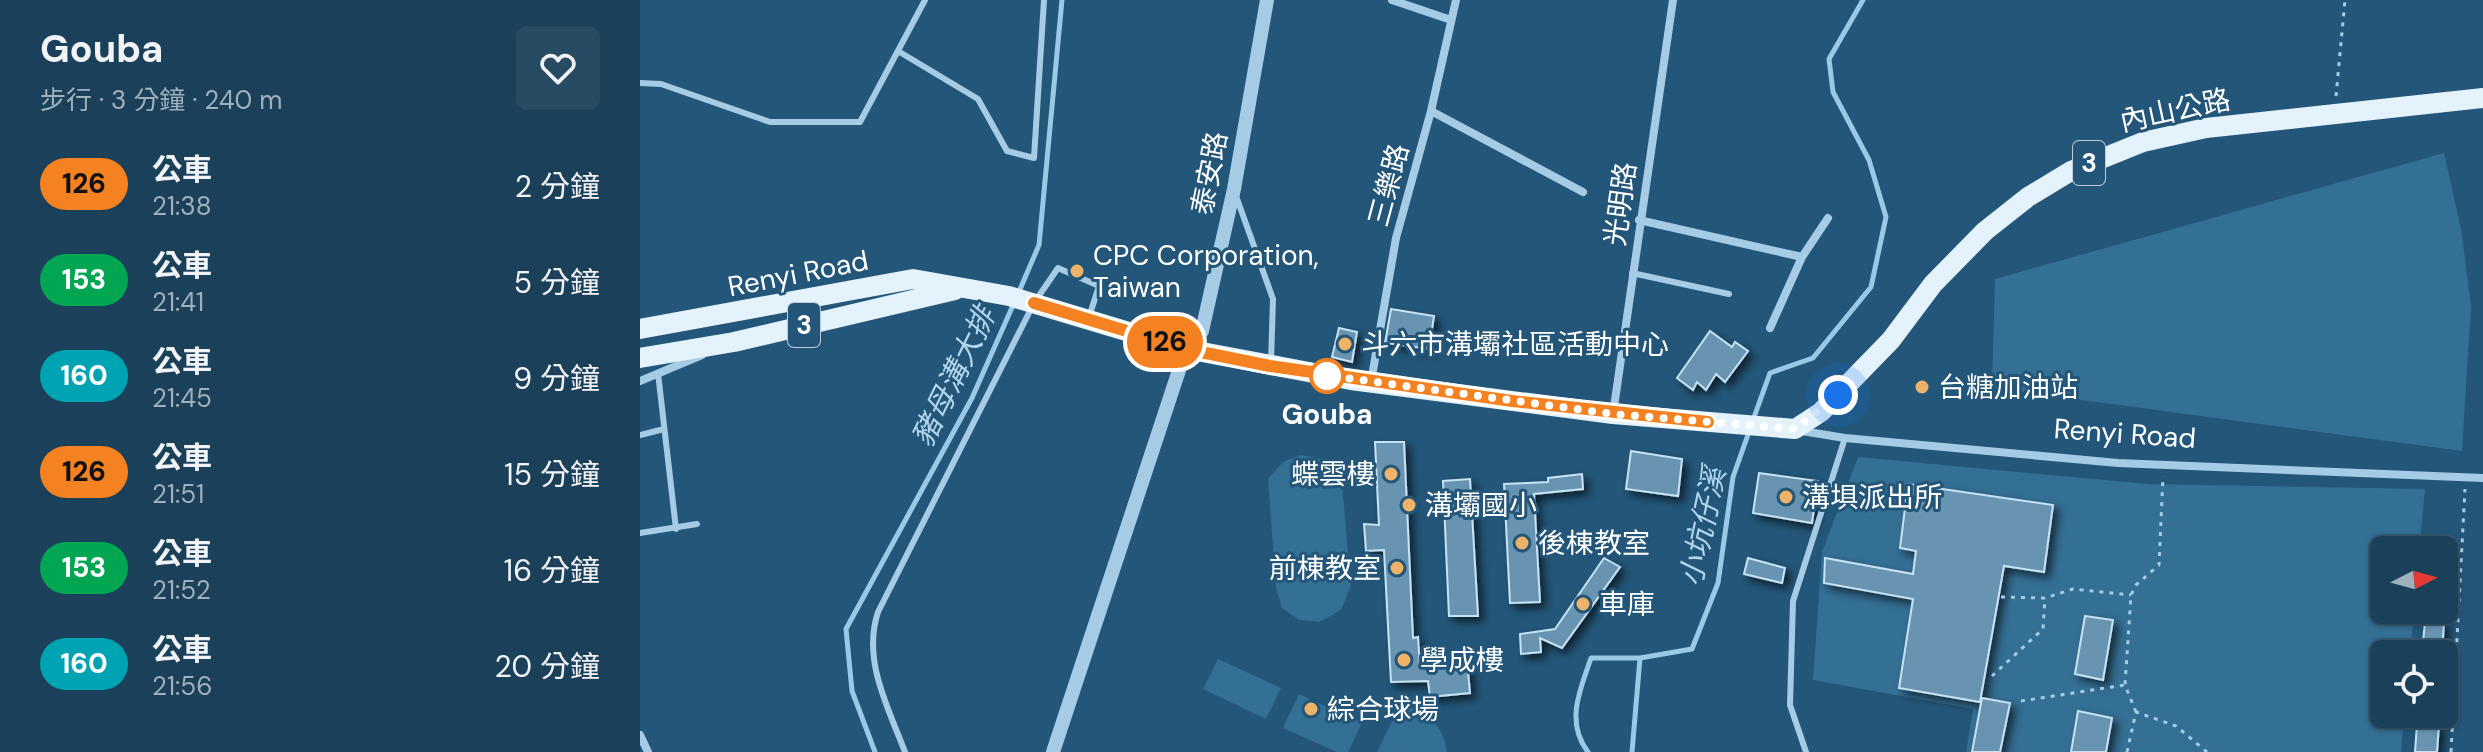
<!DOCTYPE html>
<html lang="zh-TW">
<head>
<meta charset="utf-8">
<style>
  body { margin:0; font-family:"DM Sans","Noto Sans TC",sans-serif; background:#274b63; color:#f1f3f6; height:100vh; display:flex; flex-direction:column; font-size:30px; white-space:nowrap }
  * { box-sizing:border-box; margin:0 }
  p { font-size:26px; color:#9fafbb }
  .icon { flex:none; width:44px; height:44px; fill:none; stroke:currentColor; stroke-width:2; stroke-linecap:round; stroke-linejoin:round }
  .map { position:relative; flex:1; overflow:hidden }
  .side { display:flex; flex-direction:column; background:#1a405a; width:640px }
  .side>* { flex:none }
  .badge { padding:0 16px; border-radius:26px; font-size:28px; line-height:52px }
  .needle { width:52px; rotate:84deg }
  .tools { position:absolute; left:1730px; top:536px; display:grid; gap:16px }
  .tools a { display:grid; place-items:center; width:88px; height:88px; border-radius:12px; background:#1a405a; box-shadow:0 2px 6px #0004,0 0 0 2px #385970; font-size:40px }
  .you { position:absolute; width:40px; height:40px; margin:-20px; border:6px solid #fff; border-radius:50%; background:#1a73e8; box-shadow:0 0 0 12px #1a73e833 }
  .map>.badge { position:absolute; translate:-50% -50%; box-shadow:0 0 0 4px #fff }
  .round { display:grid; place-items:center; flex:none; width:84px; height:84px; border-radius:12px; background:#274b63 }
  .head { display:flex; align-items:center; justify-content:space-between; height:136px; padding:0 40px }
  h1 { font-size:38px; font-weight:700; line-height:60px }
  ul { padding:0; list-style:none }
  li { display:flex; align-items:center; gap:24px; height:96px; padding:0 40px }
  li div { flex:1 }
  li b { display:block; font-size:30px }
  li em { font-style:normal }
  li .badge { min-width:88px; font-weight:700; text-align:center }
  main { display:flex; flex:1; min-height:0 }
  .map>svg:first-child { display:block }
  .green { fill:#346f94 }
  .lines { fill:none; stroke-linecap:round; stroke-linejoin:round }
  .stream { stroke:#99c9e5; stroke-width:5 }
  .building { fill:#6894b1; stroke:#c7e2f3; stroke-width:2; filter:url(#shadow) }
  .path { stroke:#a5cce4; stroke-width:3; stroke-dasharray:4 6; stroke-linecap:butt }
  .service { stroke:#a5cce4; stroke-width:6 }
  .minor { stroke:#a5cce4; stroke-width:8 }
  .tertiary { stroke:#a5cce4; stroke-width:14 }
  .primary { stroke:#e4f2fc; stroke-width:20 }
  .line-casing { stroke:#fff; stroke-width:18 }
  .line { stroke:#f58220; stroke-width:12 }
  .walk { stroke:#fff; stroke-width:8; stroke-dasharray:0 14.4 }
  .poi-dot { fill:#eeb268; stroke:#235678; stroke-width:3 }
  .stop-dot { fill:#fff; stroke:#f58220; stroke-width:4 }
  .labels { text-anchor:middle; stroke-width:6; stroke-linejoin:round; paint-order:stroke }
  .shield { fill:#235678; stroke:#bdccd6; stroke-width:2 }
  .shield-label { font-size:26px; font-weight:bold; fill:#fff }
  .street-label { font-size:28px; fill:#fff; stroke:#235678 }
  .poi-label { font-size:28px; fill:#fff; stroke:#235678; text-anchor:start }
  .stop-label { font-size:28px; font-weight:bold; fill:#fff; stroke:#235678 }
  .water-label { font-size:30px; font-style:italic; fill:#b0d5ec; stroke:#235678 }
</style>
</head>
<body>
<main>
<section class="side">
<div class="head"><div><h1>Gouba</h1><p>步行 · 3 分鐘 · 240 m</p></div><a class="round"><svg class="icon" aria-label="heart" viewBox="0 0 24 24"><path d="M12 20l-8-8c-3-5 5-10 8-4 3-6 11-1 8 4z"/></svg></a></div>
<ul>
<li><span class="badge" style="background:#f58220;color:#111">126</span><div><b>公車</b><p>21:38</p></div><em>2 分鐘</em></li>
<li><span class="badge" style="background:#00a651;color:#fff">153</span><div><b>公車</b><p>21:41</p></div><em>5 分鐘</em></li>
<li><span class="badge" style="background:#00a3b4;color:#fff">160</span><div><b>公車</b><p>21:45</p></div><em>9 分鐘</em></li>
<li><span class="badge" style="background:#f58220;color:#111">126</span><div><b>公車</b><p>21:51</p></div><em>15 分鐘</em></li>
<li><span class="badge" style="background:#00a651;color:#fff">153</span><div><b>公車</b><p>21:52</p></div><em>16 分鐘</em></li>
<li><span class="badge" style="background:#00a3b4;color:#fff">160</span><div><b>公車</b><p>21:56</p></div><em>20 分鐘</em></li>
</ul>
</section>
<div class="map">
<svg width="1843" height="752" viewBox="0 0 1843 752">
  <defs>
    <filter id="shadow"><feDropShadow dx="5" dy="5" stdDeviation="4" flood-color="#0009"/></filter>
  </defs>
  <rect width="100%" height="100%" fill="#235678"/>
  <path class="green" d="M1804 153 1821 229 1831 306 1822 451 1352 388 1355 279Z
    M661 455 681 459 701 473 711 585 701 610 680 622 659 620 642 608 636 588 628 479 643 462Z
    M1218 457 1508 484 1785 489 1779 550H1744V610H1774L1770 654H1744V714H1764L1761 752H1326L1333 709 1173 680 1182 552Z
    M578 659 641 688 626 719 563 689Z
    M659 694 722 723 708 752H697L643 728Z
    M760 704C787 712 803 723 807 752H737Z"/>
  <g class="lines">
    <path class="stream" d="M378 294 399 245 422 0
      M1113 420 1130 373 1173 358 1231 287 1246 217 1229 160 1193 92 1189 59 1223 0
      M235 752 212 691 206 629 332 398 374 303
      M948 752C925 722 940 690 951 658H1000L1052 649 1078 583 1093 477 1110 429
      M992 752 1000 658"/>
  </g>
  <path class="building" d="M751 309 794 316 789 349 745 343Z
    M699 328 717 332 712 362 692 357Z
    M1070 331 1092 347 1095 342 1108 351 1085 382 1076 374 1066 390 1057 382 1053 390 1037 378Z
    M735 442H764L773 638 778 637 780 666 827 660 830 693 790 697 788 681 751 682 744 550 726 551 724 524 739 525Z
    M991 451 1042 459 1038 496 986 489Z
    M1119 473 1178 481 1172 523 1113 513Z
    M942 474 943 489 894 494 900 602 870 603 864 484 908 482V478Z
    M830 479 838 616H809L803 481Z
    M1268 484 1413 505 1404 572 1364 566 1340 702 1259 688 1273 599 1184 583 1185 558 1273 574 1276 551 1260 548Z
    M964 558 980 567 922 648 900 638 901 652 881 654 880 634 915 629Z
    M1108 558 1145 568 1142 583 1104 574Z
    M1445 616 1473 620 1463 680 1435 674Z
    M1785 621 1804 622 1802 654H1782Z
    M1342 698 1370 703 1360 752H1332Z
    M1438 711 1472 718 1466 752H1431Z
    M1777 724 1799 725 1797 752H1775Z"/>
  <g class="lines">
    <path class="path" d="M1696 96 1705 0
      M1361 597 1405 598 1433 589 1491 595
      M1352 676 1403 629 1405 598
      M1381 701 1485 685
      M1496 712 1485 685 1491 595 1496 585 1519 565 1523 476
      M1487 752 1496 712 1536 726 1567 752
      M1811 752 1825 489"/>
    <path class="service" d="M258 51 338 99 367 151 394 158 404 0
      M0 83 21 84 130 122H220L285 0
      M596 196 633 299 631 362
      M992 273 1089 294
      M18 373 36 529
      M0 435 24 429
      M0 533 57 524
      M265 752C248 707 222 660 238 612L394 303 418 268 459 286 449 317
      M1166 752 1150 705 1153 601 1205 438"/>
    <path class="minor" d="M752 0 811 20
      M791 111 943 192
      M999 220 1162 257 1188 218
      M1130 328 1162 257
      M0 381 62 355
      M731 382 756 238 791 111 816 0
      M973 414 1033 0
      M1162 431 1205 438 1478 463 1843 478
      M0 735 8 752"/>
    <path class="tertiary" d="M413 752 546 349 562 331 594 189 627 0"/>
    <path class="primary" d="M0 329 273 279 369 296 546 349 711 380 973 414 1155 429 1181 412 1251 340 1293 284 1345 231 1388 197 1431 171 1503 142 1566 128 1843 98
      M0 358 94 342 315 290"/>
  </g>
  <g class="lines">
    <g class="line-casing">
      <path id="line" d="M394 303 546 349 630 366 872 401 1068 422"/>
    </g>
    <use href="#line" class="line"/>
    <path class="walk" d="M687 376 684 375 973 414 1155 429 1198 395"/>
  </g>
  <g class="poi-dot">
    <circle cx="437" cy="271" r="8"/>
    <circle cx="705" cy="344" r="8"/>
    <circle cx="1282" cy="387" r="8"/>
    <circle cx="751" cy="474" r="8"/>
    <circle cx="1146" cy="497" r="8"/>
    <circle cx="769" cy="505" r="8"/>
    <circle cx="882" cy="543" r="8"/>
    <circle cx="757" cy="568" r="8"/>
    <circle cx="943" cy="604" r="8"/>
    <circle cx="764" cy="660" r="8"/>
    <circle cx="671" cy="709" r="8"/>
  </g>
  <circle class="stop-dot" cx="687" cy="376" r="16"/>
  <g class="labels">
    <g class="shield">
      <rect x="1433" y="141" width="32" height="44" rx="6"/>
      <rect x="148" y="303" width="32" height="44" rx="6"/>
    </g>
    <g class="shield-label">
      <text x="1449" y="172">3</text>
      <text x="164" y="334">3</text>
    </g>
    <g class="street-label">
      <text transform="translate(1535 110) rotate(-12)" y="10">內山公路</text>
      <text transform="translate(569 173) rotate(-79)" y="10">泰安路</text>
      <text transform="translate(748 185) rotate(-75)" y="10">三樂路</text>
      <text transform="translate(980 204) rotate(-82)" y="10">光明路</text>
      <text transform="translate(158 273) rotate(-11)" y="10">Renyi Road</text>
      <text transform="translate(1485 433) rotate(4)" y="10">Renyi Road</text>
    </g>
    <g class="poi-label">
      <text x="453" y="265">CPC Corporation,<tspan x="453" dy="32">Taiwan</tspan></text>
      <text x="721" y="354">斗六市溝壩社區活動中心</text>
      <text x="1298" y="397">台糖加油站</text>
      <text x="735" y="484" text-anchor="end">蝶雲樓</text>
      <text x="1162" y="507">溝埧派出所</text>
      <text x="785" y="515">溝壩國小</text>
      <text x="898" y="553">後棟教室</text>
      <text x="741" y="578" text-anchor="end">前棟教室</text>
      <text x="959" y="614">車庫</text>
      <text x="780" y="670">學成樓</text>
      <text x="687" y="719">綜合球場</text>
    </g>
    <g class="stop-label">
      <text x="687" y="424">Gouba</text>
    </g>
    <g class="water-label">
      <text transform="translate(314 377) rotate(-64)" y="10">豬母溝大排</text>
      <text transform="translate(1063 527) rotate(-78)" y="10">小坑仔溪</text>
    </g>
  </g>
</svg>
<div class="tools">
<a><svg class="needle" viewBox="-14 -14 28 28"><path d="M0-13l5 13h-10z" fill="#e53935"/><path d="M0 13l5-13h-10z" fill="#9fafbb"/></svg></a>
<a><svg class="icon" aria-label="locate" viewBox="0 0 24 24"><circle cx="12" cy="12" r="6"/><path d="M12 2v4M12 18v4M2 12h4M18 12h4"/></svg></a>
</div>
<div class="you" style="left:1198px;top:395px"></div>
<b class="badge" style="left:525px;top:342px;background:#f58220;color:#111">126</b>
</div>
</main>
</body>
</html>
